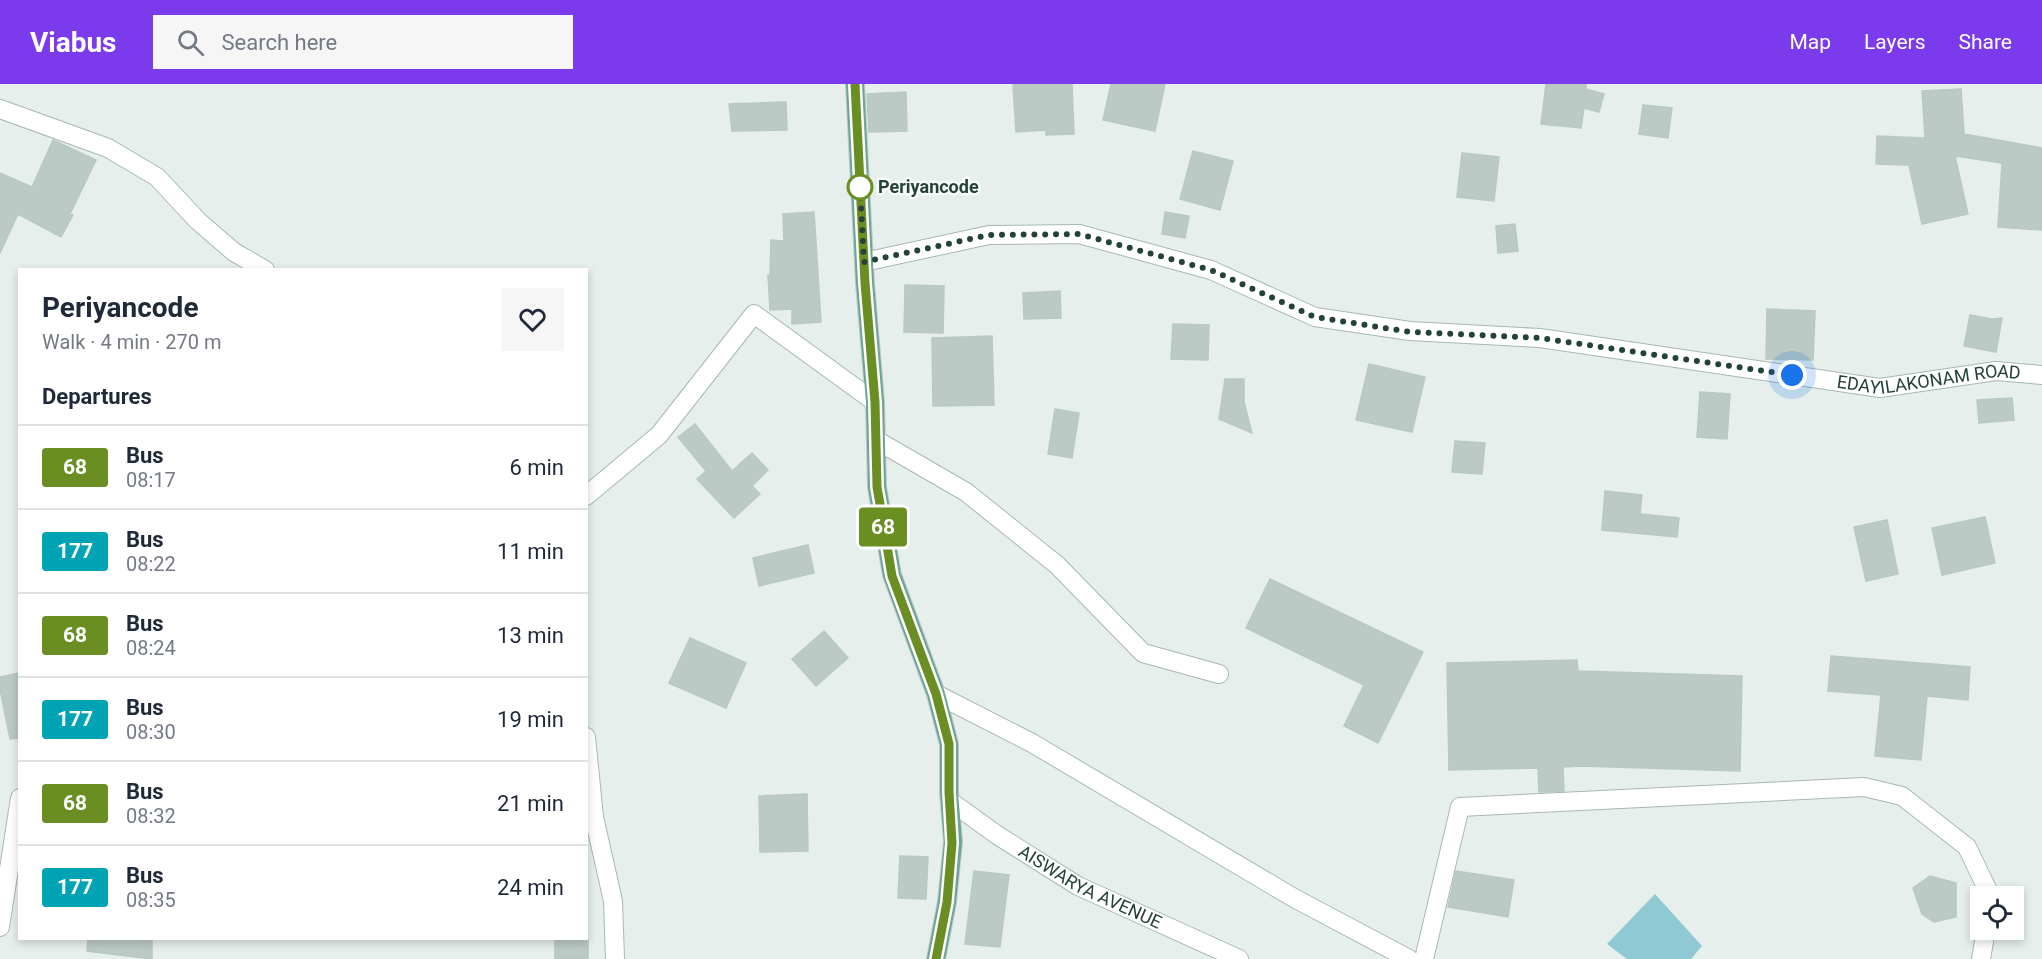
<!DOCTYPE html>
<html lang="en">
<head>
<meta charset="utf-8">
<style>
  body { margin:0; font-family:Roboto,sans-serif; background:#f6f6f7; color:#1f2937; height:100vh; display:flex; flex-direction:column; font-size:22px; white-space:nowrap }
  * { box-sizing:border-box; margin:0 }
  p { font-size:20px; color:#747a83 }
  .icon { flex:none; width:33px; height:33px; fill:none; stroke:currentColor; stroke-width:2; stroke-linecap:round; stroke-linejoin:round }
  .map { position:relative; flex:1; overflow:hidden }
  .side { position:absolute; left:18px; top:184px; width:570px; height:672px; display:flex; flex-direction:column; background:#fff; border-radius:0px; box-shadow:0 3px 9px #0003 }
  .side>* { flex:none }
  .badge { padding:0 12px; border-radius:4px; font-size:21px; line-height:39px }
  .controls { position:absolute; left:1970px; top:802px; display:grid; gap:12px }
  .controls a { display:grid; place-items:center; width:54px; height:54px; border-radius:0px; background:#fff; box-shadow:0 3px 9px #0003; font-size:30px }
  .you { position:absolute; width:30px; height:30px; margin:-15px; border:4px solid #fff; border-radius:50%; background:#1a73e8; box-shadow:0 0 0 9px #1a73e833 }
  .map>.badge { position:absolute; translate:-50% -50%; box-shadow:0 0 0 3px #fff }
  h2 { padding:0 24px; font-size:22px; line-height:54px }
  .round { display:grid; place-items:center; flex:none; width:63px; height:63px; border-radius:0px; background:#f6f6f7 }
  .headline { display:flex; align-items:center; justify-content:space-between; height:102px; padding:0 24px }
  h1 { font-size:28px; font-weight:700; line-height:45px }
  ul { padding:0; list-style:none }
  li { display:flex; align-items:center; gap:18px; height:84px; padding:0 24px; border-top:2px solid #e0e1e3 }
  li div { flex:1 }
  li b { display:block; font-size:22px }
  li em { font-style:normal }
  li .badge { min-width:66px; font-weight:700; text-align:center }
  header { display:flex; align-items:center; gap:36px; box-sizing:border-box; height:84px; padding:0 30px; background:#7c3aed; color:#fff }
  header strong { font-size:28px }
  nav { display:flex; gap:33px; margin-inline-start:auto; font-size:21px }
  .search { width:420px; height:54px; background:#f6f6f7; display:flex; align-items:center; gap:15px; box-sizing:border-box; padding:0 21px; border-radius:0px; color:#747a83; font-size:22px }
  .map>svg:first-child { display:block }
  .water { fill:#8ec9d4 }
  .building { fill:#bbcac4; stroke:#b8c9c2; stroke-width:1.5 }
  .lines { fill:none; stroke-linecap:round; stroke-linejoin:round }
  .minor-casing { stroke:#a8b8b2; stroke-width:20 }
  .major-casing { stroke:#c2cac8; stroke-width:20 }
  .minor { stroke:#fff; stroke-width:18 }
  .major { stroke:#6aa596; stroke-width:18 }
  .line-casing { stroke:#fff; stroke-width:14 }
  .line { stroke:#6b8e23; stroke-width:9 }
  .walk { stroke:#24423a; stroke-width:6; stroke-dasharray:0 10.8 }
  .stop-dot { fill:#fff; stroke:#6b8e23; stroke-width:3 }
  .labels { text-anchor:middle; stroke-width:5; stroke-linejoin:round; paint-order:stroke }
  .stop-label { font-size:18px; font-weight:bold; fill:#24423a; stroke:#f7fbf9; text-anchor:start }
  .street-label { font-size:18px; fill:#24423a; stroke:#f7fbf9 }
</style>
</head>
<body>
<header>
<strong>Viabus</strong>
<div class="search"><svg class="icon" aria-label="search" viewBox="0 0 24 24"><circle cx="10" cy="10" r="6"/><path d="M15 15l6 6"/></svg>Search here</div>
<nav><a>Map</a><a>Layers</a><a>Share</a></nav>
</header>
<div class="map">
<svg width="2042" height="875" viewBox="0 0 2042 875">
  <rect width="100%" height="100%" fill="#e6efeb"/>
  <path class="water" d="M1655 810 1702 862 1691 875H1627L1607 860Z"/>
  <path class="building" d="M1013 0H1072L1074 50 1046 51V46L1016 48Z
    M1111 0H1165L1155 47 1103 36Z
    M1546 0H1586V5L1604 10 1599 28 1584 24 1581 44 1541 40Z
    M1961 5 1964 50 2042 64V146L1998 143 2002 79 1955 72 1968 130 1922 140 1909 81 1876 80 1877 52 1925 54 1922 7Z
    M906 8 907 47 869 48 867 10Z
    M786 18 787 46 732 47 729 20Z
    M1643 21 1672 24 1668 54 1639 50Z
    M53 56 96 76 70 130 73 131 61 153 18 130 0 169V89L32 103Z
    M1193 67 1233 77 1220 126 1180 115Z
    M1462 69 1499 73 1494 117 1457 113Z
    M814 128 821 238 792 240V225L770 226 768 191H770L771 156 784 157 783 130Z
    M1165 128 1189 132 1185 154 1162 150Z
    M1515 140 1518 167 1498 169 1496 142Z
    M905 201 944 202 943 249 904 248Z
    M1060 207 1061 234 1024 235 1023 209Z
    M1767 225 1815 227 1813 276 1766 275Z
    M1970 231 1992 235 2002 234 1996 268 1964 262Z
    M1173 240 1209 241 1208 276 1171 275Z
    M992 252 994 321 933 322 932 254Z
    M1369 280 1425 293 1412 348 1356 336Z
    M1225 295H1244V318L1252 349 1219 335Z
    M1700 308 1730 310 1727 355 1697 353Z
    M2012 314 2014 336 1979 339 1977 316Z
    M1055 325 1079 329 1072 374 1048 370Z
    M695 340 732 387 752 369 768 386 752 402 760 410 734 434 697 395 706 387 678 353Z
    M1455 357 1485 359 1482 390 1452 388Z
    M1605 407 1642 411 1640 430 1679 434 1677 453 1602 446Z
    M1985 433 1995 479 1942 491 1932 444Z
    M1887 436 1898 490 1866 497 1854 443Z
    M808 461 814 489 759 502 753 474Z
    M1270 495 1423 568 1378 659 1344 642 1364 601 1246 544Z
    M824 547 848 574 816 602 792 575Z
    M690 554 746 579 726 624 669 599Z
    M1831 572 1970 583 1968 616 1927 612 1921 676 1875 672 1881 611 1828 607Z
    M1577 576 1578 587 1742 592 1740 687 1580 682 1563 683 1564 707 1539 708 1538 684 1449 686 1447 579Z
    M20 589V654L10 655 0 605V593Z
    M807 710 808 767 760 768 759 712Z
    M900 772 928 773 926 815 898 814Z
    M974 787 1009 791 1000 863 965 860Z
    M1456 787 1514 796 1508 833 1448 823Z
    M1930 792 1956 799V833L1934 838 1922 830 1913 804Z
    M88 855H152V875L87 867Z
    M555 855H588V875H555Z"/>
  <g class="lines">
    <g class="minor-casing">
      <g id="minor">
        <path d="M0 25 108 64 157 93 198 137 234 168 265 186"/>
        <path id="s1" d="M864 178 989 151 1079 150 1211 186 1315 233 1410 247 1540 254 1880 304 1996 287 2042 291"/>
        <path d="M876 356 966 408 1057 481 1143 569 1219 590"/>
        <path d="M586 412 659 351 754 230 875 318"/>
        <path d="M936 610 1032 659 1294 814 1409 875"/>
        <path d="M586 653 594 733 613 817 615 875"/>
        <path id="s2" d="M950 717 997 751 1078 802 1239 875"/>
        <path d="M0 843 20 714"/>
        <path d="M1424 875 1460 723 1864 703 1902 712 1967 763 1991 813"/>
        <path d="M1981 875 1986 846"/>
      </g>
    </g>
    <g class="major-casing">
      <path id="major" d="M855 0 865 199 875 318 877 403 892 491 936 610 949 660V708L953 758 947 818 936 875"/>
    </g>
    <use href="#minor" class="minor"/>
    <use href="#major" class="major"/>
  </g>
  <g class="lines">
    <g class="line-casing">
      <path id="line" d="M855 0 865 199 875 318 877 403 880 420 892 492 936 610 949 660V708L952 759 947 818 936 875"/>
    </g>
    <use href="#line" class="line"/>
    <path class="walk" d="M860 103 864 178 989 151 1079 150 1211 186 1315 233 1410 248 1540 254 1792 291"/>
  </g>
  <circle class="stop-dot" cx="860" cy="103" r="12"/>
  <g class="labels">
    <g class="stop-label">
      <text x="878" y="109">Periyancode</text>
    </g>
    <g class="street-label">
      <text dy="6" stroke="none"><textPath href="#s1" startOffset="1088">EDAYILAKONAM ROAD</textPath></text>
      <text dy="6" stroke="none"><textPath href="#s2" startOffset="165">AISWARYA AVENUE</textPath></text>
    </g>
  </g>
</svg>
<div class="controls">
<a><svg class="icon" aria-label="locate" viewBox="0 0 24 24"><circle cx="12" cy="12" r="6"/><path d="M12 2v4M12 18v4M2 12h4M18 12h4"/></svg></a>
</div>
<div class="you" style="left:1792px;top:291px"></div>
<b class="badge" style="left:883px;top:443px;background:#6b8e23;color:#fff">68</b>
<section class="side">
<div class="headline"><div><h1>Periyancode</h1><p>Walk · 4 min · 270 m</p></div><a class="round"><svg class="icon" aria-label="heart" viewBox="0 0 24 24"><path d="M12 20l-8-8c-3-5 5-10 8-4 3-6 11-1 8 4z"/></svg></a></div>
<h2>Departures</h2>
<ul>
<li><span class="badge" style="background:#6b8e23;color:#fff">68</span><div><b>Bus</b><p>08:17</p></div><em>6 min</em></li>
<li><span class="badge" style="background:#00a3b4;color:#fff">177</span><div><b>Bus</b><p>08:22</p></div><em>11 min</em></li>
<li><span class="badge" style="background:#6b8e23;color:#fff">68</span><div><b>Bus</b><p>08:24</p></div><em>13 min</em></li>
<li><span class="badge" style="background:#00a3b4;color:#fff">177</span><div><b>Bus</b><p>08:30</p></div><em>19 min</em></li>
<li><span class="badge" style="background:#6b8e23;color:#fff">68</span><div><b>Bus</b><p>08:32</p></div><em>21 min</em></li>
<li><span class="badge" style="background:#00a3b4;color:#fff">177</span><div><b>Bus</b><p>08:35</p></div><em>24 min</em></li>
</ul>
</section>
</div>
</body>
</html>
